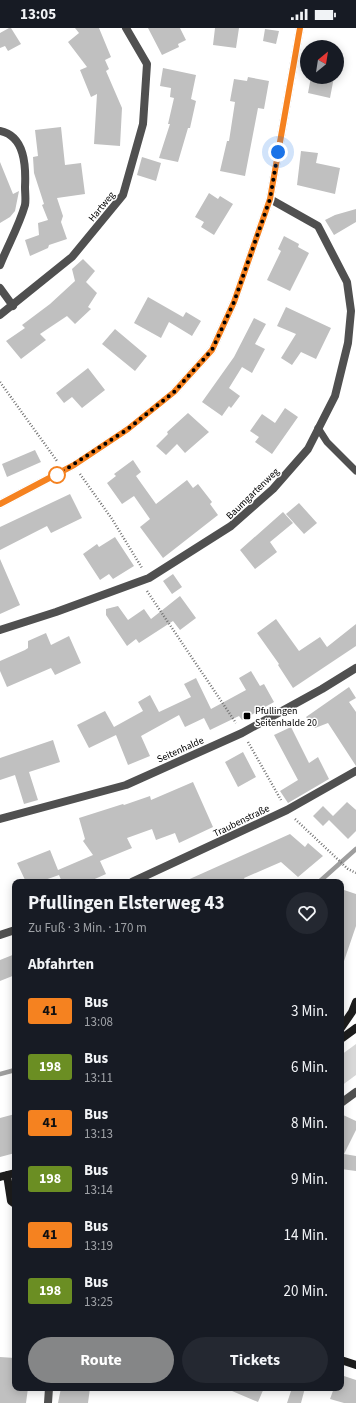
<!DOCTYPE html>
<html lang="de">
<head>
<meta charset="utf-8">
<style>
  body { margin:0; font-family:"Source Sans 3",sans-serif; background:#242831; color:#f1f3f6; height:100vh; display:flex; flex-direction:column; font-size:15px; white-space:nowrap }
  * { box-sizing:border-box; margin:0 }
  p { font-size:13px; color:#9ea1a6 }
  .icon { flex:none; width:22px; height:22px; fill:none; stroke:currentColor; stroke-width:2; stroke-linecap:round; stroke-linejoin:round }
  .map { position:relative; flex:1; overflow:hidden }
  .sheet { position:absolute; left:12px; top:851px; width:332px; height:512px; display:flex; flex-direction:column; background:#171b24; border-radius:8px; box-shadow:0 2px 10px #0003 }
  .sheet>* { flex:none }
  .badge { padding:0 8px; border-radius:3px; font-size:14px; line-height:26px }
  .needle { width:26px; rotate:30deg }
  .fabs { position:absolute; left:300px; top:12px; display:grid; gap:8px }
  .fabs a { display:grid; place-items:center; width:44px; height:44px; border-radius:50%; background:#171b24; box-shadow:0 2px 10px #0003; font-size:20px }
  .you { position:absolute; width:20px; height:20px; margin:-10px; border:3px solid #fff; border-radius:50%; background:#1a73e8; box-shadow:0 0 0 6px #1a73e833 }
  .map>.badge { position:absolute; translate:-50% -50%; box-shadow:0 0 0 2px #fff }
  h2 { padding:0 16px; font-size:15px; line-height:36px }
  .round { display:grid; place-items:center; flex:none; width:42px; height:42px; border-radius:21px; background:#242831 }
  .summary { display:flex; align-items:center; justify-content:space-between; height:68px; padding:0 16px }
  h1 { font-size:19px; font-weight:700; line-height:30px }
  .cta { display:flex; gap:8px; margin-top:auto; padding:8px 16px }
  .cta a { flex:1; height:46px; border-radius:24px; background:#858687; color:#fff; font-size:16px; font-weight:700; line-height:46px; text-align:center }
  .cta a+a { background:#242831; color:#f1f3f6 }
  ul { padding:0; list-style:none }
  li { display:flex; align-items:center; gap:12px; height:56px; padding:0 16px }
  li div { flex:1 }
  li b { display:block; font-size:15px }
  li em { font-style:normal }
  li .badge { min-width:44px; font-weight:700; text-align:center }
  .status { display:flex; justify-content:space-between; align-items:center; height:28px; padding:0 20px; background:#171b24; direction:ltr }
  .status svg { height:11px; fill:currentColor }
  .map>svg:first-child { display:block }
  .green { fill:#d7d7d7 }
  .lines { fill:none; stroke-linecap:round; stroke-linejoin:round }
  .stream { stroke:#9e9e9e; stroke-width:4.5 }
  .building { fill:#c0c0c0 }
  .path { stroke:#727272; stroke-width:2.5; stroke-dasharray:1 2; stroke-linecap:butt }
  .lane { stroke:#505050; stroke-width:7 }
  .street { stroke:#505050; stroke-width:8 }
  .secondary { stroke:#1d1d1d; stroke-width:8 }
  .line-casing { stroke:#fff; stroke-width:9 }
  .line { stroke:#f58220; stroke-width:6 }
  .walk { stroke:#000; stroke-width:4; stroke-dasharray:0 7.2 }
  .stop-dot { fill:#fff; stroke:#f58220; stroke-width:2 }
  .poi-dot { fill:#000; stroke:#fff; stroke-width:1.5 }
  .labels { text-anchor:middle; stroke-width:3; stroke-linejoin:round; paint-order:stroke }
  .street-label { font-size:10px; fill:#000; stroke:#fff }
  .poi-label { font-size:10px; fill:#000; stroke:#fff; text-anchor:start }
</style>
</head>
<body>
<div class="status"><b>13:05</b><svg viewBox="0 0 49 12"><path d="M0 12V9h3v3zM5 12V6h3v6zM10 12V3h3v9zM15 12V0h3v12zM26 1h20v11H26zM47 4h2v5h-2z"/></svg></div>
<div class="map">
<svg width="356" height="1375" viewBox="0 0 356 1375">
  <rect width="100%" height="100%" fill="#fff"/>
  <path class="green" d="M356 1016V1047L341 1058V1027Z"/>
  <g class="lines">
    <path class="stream" d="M319 854 356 821
      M0 1046 15 1042"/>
  </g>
  <path class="building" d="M9 0H11L21 16 8 23 5 18 0 20V5Z
    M75 0H99L111 29 105 32 109 41 106 43 122 80 120 118 94 116 97 66 91 69 80 42 87 39 68 14 79 5Z
    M148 0H180L186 12 178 16 179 19 162 27Z
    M215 0H239L236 20 213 17Z
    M265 1 279 3 276 16 263 13Z
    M163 40 196 47 191 71 196 73 190 100H188L178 134 159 130 170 96H168L174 70 170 69 171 60 160 58Z
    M248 49 269 53 264 81 258 80 245 148 220 143 227 113H229L235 74 230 73 234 51 247 53Z
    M311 49H334L330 70 308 65Z
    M61 99 65 137 81 135 85 166 57 170 63 188 61 194 67 211 49 217 48 220 30 228 25 212 39 207 38 195 48 192 42 177 44 176 34 145 33 129 38 128 35 102Z
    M301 123 318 125 316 135 340 140 335 166 297 157Z
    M142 129 161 135 156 153 137 147Z
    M0 134 13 166 19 163 15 183 10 189 0 195Z
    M209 165 218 171 220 168 233 176 214 207 201 199 204 194 195 189Z
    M356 181V194L334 207 325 192 335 187Z
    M284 208 299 216 298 219 309 225 290 263 267 252 281 223 278 221Z
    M83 231 95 243 86 254 97 265 88 279 91 281 75 296 67 288 40 306 46 312 21 331 6 313 25 300 22 297 50 276 75 253 72 241Z
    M148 269 183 289 186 284 201 293 192 308 169 294 161 310 134 295Z
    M286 279 331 300 316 331 301 324 292 337 281 330 296 306 277 298Z
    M254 290 266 296 255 316 265 321 252 345 242 339 229 360 240 368 231 380 229 378 222 388 202 374 234 329Z
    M115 301 147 328 135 343 102 316Z
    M88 340 105 362 82 380 72 369 64 375 56 365Z
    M285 380 298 389 272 426 255 414 259 409 250 403 262 386 275 395Z
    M188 385 209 404 185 425 177 416 166 427 156 418 168 406 167 404Z
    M35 422 41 434 7 449 2 436Z
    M133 432 141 444 136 448 156 476 187 452 193 460 198 456 212 474 210 476 218 487 163 530 140 499 150 491 134 468 122 476 107 455 116 448 114 446Z
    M70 466 82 490 51 505 47 498 0 522V499Z
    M299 475 317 495 304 506 286 486Z
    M283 484 293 495 270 514 277 524 255 541 240 522Z
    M115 509 134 538 113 551 109 546 100 552 83 526 97 516 99 519Z
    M0 531 20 577 0 586Z
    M173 546 182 559 172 566 163 553Z
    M180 568 196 590 180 602 173 593 139 615 136 611 127 618 106 587V581L118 578 128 592 144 581 151 591Z
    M276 591 299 623 320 609 327 619 356 596V618L293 660 278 637 279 636 257 605Z
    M46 605 51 617 69 608 81 635 55 647 51 640 7 659 0 643V633L25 622 28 620V613Z
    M251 643 260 658 264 656 274 674 242 692 239 688 210 702 204 690 185 699 179 687 141 708 150 728 128 737 116 707 89 720 77 697 105 683 114 699 143 683 138 674 150 667 159 684 191 669 184 656 196 650 211 681 246 662 239 650Z
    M349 659 356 670 349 674 356 684V738L328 695 315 700 306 689Z
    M291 699 309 735 318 729 329 751 288 775 280 763 298 752 274 707Z
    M53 712 60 734 29 744 38 772 24 776 15 747 0 752V730Z
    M243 724 256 749 238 759 225 734Z
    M193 754 213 799 179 815 175 805 156 812 152 801 127 810 132 820 100 833 106 846 88 854H62L59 847 39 854H26L17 835 50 822 58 842 93 827 83 813 85 811 79 790 123 776 124 777 150 768 151 772Z
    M347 774 356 782V803L348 811 329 792 331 790 323 798 313 788 323 778 333 788Z
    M290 806 305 819 308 815 323 828 298 849 281 834 244 850 246 854H183Z
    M341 861 356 866V898L343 936 341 935Z
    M15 926V947L0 953V932Z
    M15 1086V1125L0 1129V1090Z
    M341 1086 356 1093V1102L344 1126 356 1128V1143L341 1141Z
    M0 1329 15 1330V1360H28L26 1375H0Z
    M341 1347 356 1352V1375H344L330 1371 334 1360H341Z
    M61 1360H90L88 1375H58Z
    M225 1360H264L258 1374Z
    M292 1360H305L301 1375H287Z"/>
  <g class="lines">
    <path class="path" d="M0 354 57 433
      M80 446 112 491 142 540
      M147 563 236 695
      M248 714 281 772
      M295 791 348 841 356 845"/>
    <path class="lane" d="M318 400 327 414 356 443"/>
    <path class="street" d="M0 103C25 108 26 138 25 159 25 165 26 172 25 177 19 198 8 217 0 237
      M0 260 13 278
      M0 287 72 229 123 167 143 96 147 36 126 0
      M0 476 74 437 128 401 174 364 212 322 234 274 270 171 300 0
      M0 602 56 584 149 550 231 498 273 461 308 421 335 368 348 315 351 283 347 254 318 198 270 171
      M0 791 126 757 242 705 322 661 356 640
      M132 854 287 782 356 743
      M0 907 15 902
      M341 1075 356 1064
      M48 1375 49 1360"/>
    <path class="secondary" d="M341 1000 352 984 356 974
      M341 1011 356 1000
      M7 1147 11 1173 15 1176
      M0 1149 15 1145
      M341 1332 356 1337"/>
  </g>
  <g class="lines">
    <g class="line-casing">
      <path id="line" d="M0 476 74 437 128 401 174 364 212 322 234 274 270 171 300 0"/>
    </g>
    <use href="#line" class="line"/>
    <path class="walk" d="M57 447 128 401 174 364 212 322 234 274 270 171 278 124"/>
  </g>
  <circle class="stop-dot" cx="57" cy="447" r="8"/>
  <rect class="poi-dot" x="243" y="684" width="8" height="8" rx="2"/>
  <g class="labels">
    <g class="street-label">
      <text transform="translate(101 178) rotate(-51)" y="4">Hartweg</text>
      <text transform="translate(252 465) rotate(-44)" y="4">Baumgartenweg</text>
      <text transform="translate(180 721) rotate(-24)" y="4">Seitenhalde</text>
      <text transform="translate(241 792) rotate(-26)" y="4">Traubenstraße</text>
    </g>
    <g class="poi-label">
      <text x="255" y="686">Pfullingen<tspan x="255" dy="12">Seitenhalde 20</tspan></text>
    </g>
  </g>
</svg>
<div class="fabs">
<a><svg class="needle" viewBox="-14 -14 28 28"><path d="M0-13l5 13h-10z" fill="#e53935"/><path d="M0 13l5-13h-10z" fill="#9ea1a6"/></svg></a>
</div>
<div class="you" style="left:278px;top:124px"></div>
<section class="sheet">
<div class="summary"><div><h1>Pfullingen Elsterweg 43</h1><p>Zu Fuß · 3 Min. · 170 m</p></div><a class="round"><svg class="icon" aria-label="heart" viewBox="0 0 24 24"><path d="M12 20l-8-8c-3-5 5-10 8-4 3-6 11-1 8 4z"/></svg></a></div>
<h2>Abfahrten</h2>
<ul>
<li><span class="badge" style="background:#f58220;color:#111">41</span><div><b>Bus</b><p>13:08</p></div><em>3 Min.</em></li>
<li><span class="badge" style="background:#6b8e23;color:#fff">198</span><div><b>Bus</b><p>13:11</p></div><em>6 Min.</em></li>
<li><span class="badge" style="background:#f58220;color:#111">41</span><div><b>Bus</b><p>13:13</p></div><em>8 Min.</em></li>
<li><span class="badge" style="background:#6b8e23;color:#fff">198</span><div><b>Bus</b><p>13:14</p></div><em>9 Min.</em></li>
<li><span class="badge" style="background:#f58220;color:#111">41</span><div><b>Bus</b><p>13:19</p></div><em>14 Min.</em></li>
<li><span class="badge" style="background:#6b8e23;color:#fff">198</span><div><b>Bus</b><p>13:25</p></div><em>20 Min.</em></li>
</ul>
<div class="cta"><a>Route</a><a>Tickets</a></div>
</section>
</div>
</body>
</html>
